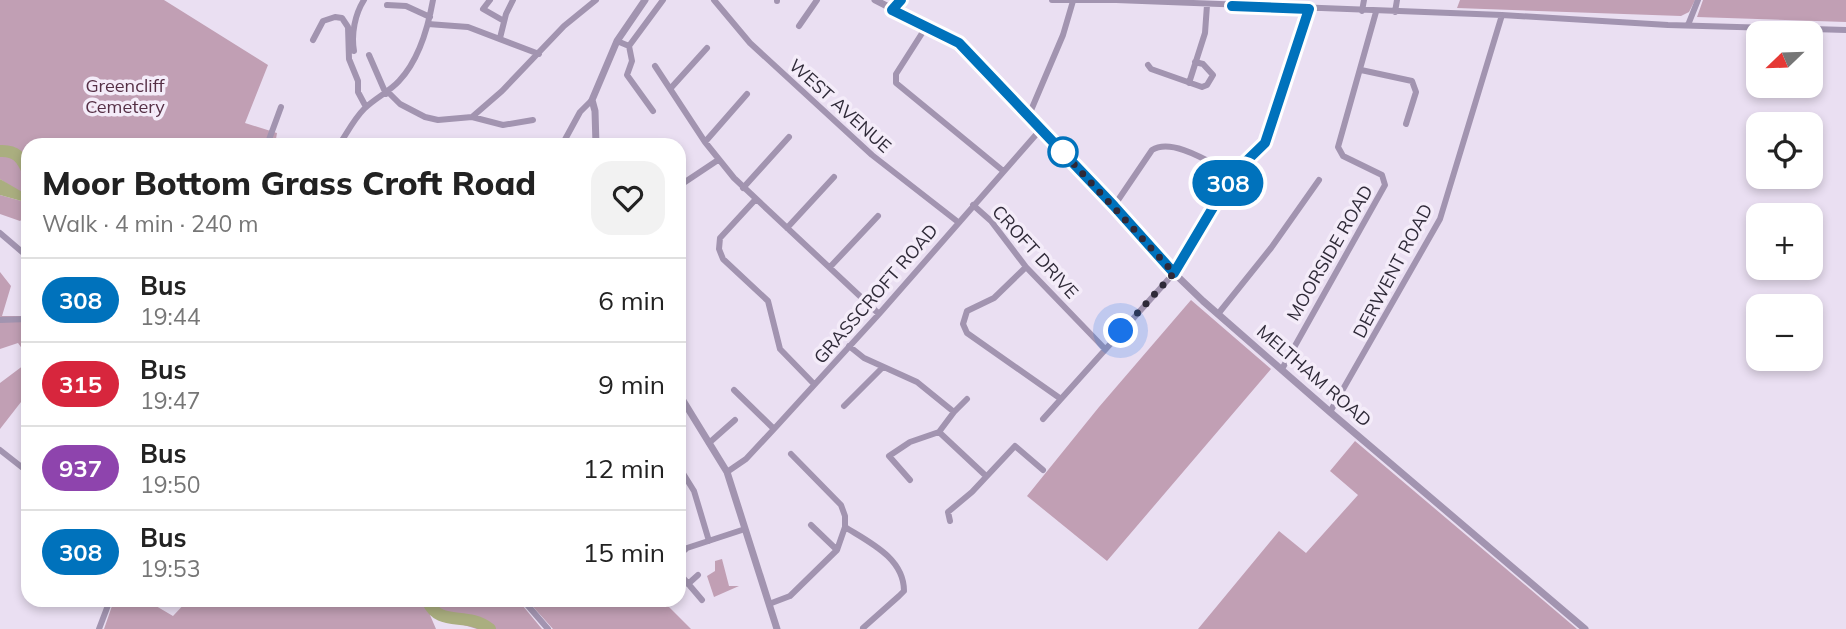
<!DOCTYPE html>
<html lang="en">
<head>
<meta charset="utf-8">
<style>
  body { margin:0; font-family:Mulish,sans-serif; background:#f2f2f2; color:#222; height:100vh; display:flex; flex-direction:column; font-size:26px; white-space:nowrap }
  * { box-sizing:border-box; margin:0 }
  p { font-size:23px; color:#767676 }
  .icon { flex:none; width:38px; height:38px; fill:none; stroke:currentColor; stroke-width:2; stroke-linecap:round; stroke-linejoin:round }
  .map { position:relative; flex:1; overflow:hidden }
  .side { position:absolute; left:21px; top:138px; width:665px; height:469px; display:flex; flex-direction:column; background:#fff; border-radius:21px; box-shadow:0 4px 10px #0003 }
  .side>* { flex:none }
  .badge { padding:0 14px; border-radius:23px; font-size:24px; line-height:46px }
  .needle { width:46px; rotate:247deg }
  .buttons { position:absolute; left:1746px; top:21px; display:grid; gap:14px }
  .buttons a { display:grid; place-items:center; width:77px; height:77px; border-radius:14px; background:#fff; box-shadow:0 4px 10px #0003; font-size:35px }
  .you { position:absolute; width:35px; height:35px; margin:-18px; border:5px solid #fff; border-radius:50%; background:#1a73e8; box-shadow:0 0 0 10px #1a73e833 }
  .map>.badge { position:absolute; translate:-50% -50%; box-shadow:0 0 0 4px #fff }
  .round { display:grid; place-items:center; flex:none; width:74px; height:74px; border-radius:21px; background:#f2f2f2 }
  .headline { display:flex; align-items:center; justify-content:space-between; height:119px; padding:0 21px }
  h1 { font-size:33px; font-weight:800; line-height:52px }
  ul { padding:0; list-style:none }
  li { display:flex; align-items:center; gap:21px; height:84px; padding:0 21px; border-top:2px solid #e0e0e0 }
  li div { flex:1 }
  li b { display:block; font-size:26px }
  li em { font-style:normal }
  li .badge { min-width:77px; font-weight:700; text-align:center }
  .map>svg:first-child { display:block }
  .green { fill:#c19fb4 }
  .water { fill:#aaae7f }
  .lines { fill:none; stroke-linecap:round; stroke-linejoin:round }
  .river { stroke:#aaae7f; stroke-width:12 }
  .minor { stroke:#a294b0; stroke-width:6 }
  .tertiary { stroke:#a294b0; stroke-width:7 }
  .line-casing { stroke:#fff; stroke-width:16 }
  .line { stroke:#0072bc; stroke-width:10 }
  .walk { stroke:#2f2a38; stroke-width:7; stroke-dasharray:0 12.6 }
  .stop-dot { fill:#fff; stroke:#0072bc; stroke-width:3.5 }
  .labels { text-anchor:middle; stroke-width:7; stroke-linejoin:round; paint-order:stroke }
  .park-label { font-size:18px; fill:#552f45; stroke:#f4ecf9 }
  .street-label { font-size:18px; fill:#2f2a38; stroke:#f4ecf9 }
</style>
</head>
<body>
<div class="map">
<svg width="1846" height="629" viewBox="0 0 1846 629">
  <rect width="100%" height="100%" fill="#eadff2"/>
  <path class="green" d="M0 0H164L268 65 245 123 277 133 275 145H28V198L0 179Z
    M1460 0H1695L1689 12 1681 16 1457 8Z
    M1703 0H1846V22L1697 17Z
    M0 195 25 202 28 200V214L20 221 0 214Z
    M0 272 11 286 2 316H28V357L18 343 0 349Z
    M1191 300 1271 369 1107 561 1027 496 1099 407Z
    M28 362V393L0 429V383Z
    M1355 441 1577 629H1198L1279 531 1306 553 1358 495 1330 471Z
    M722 559 729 586H739L714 597 707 576 715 571V561Z
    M188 600H518L542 629H477L430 615 436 629H104L112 606H156L173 616Z
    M527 600H662L691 629H553Z"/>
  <path class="water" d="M0 179 24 193 28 200 25 202 0 195Z"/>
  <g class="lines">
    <path class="river" d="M0 151C16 150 22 158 28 172
      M427 600C440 629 465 610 490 629"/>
    <path class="minor" d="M490 0 483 9 504 21
      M714 0 750 43 872 155 958 222
      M1052 0H1116L1502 15 1668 25 1846 30
      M777 1V0
      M387 5 406 6 430 17
      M892 10 901 0
      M1362 11 1364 0
      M1395 12 1397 0
      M428 24 468 27 539 54
      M1688 25 1698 0
      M799 26 817 0
      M926 27 896 74V83L1002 170
      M500 38 506 14 513 0
      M313 40 323 21 335 17 342 18 348 27 349 59 358 81V92L366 107
      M617 41 629 46 632 61 627 75 653 111
      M629 46 663 0
      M354 51C351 34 355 14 364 0
      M369 55 386 94
      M1148 65 1151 69 1202 87 1207 85 1213 75 1203 64 1195 62
      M655 66 705 142 734 178 879 314
      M1361 70 1412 81 1416 92 1406 124
      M1189 83 1205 33 1207 5
      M670 89 707 48
      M388 92 400 104 425 117 438 120 472 117 502 91 564 26 596 0
      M1029 115 1063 35 1073 1
      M472 117 503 125 533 120
      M705 142 747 94
      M267 145 281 107
      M339 145C347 133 354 119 364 109 375 98 389 92 399 81 419 60 428 28 433 0
      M562 145 580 112 592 100
      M679 186 718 160
      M743 188 789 137
      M755 200 720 238 719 249 723 259 768 301 780 349 814 384
      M973 205 991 221 1026 267 1105 349
      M1114 206 1152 150C1173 137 1212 164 1233 174
      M787 228 834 177
      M0 233 28 257
      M830 267 878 216
      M1026 267 994 298 967 311 963 324 967 333 1061 399
      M1218 314 1271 248 1319 180
      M0 320 28 319
      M849 346 864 358 917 382 954 412 939 432 986 476
      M1282 369 1385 185 1382 175 1343 156 1338 147 1376 12
      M734 390 774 429
      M844 406 883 367
      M954 412 967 399
      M1330 412 1440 219 1502 15
      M1043 419 1174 273 1233 174 1265 143 1309 9
      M709 443 735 420
      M0 450 28 472
      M679 467 694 491 709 541
      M727 472 746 459 774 429 879 314 1041 129
      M910 480 889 456 910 442 939 432
      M950 521 948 512 972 492 1015 446 1043 470
      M811 525 837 550
      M845 527C869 542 904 558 904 591L899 596 863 628
      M679 555 687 548 745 529
      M679 573 702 600
      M688 584 698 575
      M523 600 548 629
      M769 604 790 596 837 550 845 527V516L841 505 791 454
      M99 629 110 600"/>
    <path class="tertiary" d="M875 0 959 43 1114 206 1174 273 1203 301 1330 412 1585 629
      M596 145 595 111 592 100 617 41 645 0
      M679 394 727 472 777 629"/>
  </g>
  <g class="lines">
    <g class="line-casing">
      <path id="line" d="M901 0 892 10 959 43 1114 206 1174 273 1233 174 1265 143 1309 9 1232 6"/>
    </g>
    <use href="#line" class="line"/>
    <path class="walk" d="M1063 152 1060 149 1174 273 1121 331"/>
  </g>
  <circle class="stop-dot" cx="1063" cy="152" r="14"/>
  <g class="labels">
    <g class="park-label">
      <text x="125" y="92">Greencliff<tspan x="125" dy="21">Cemetery</tspan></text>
    </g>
    <g class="street-label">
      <text transform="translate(840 106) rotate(42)" y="6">WEST AVENUE</text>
      <text transform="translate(1035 252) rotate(48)" y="6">CROFT DRIVE</text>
      <text transform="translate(1330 253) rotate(-60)" y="6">MOORSIDE ROAD</text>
      <text transform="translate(1393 271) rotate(-62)" y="6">DERWENT ROAD</text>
      <text transform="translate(876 294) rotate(-49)" y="6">GRASSCROFT ROAD</text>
      <text transform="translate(1314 376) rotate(41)" y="6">MELTHAM ROAD</text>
    </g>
  </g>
</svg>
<div class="buttons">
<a><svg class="needle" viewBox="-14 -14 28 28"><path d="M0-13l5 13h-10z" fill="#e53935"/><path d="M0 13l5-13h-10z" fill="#767676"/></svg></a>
<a><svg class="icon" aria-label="locate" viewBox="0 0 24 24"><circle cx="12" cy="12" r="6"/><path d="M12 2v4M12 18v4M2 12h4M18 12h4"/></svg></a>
<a>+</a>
<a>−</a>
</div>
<div class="you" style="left:1121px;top:331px"></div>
<b class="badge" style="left:1228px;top:183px;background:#0072bc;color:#fff">308</b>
<section class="side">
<div class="headline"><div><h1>Moor Bottom Grass Croft Road</h1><p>Walk · 4 min · 240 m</p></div><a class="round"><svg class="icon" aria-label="heart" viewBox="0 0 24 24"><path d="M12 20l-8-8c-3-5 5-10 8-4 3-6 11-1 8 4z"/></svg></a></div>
<ul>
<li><span class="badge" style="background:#0072bc;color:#fff">308</span><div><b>Bus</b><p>19:44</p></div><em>6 min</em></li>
<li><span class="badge" style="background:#d7263d;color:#fff">315</span><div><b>Bus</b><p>19:47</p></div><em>9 min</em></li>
<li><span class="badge" style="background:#8e44ad;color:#fff">937</span><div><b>Bus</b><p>19:50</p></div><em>12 min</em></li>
<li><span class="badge" style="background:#0072bc;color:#fff">308</span><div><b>Bus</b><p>19:53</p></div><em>15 min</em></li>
</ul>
</section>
</div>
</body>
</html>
